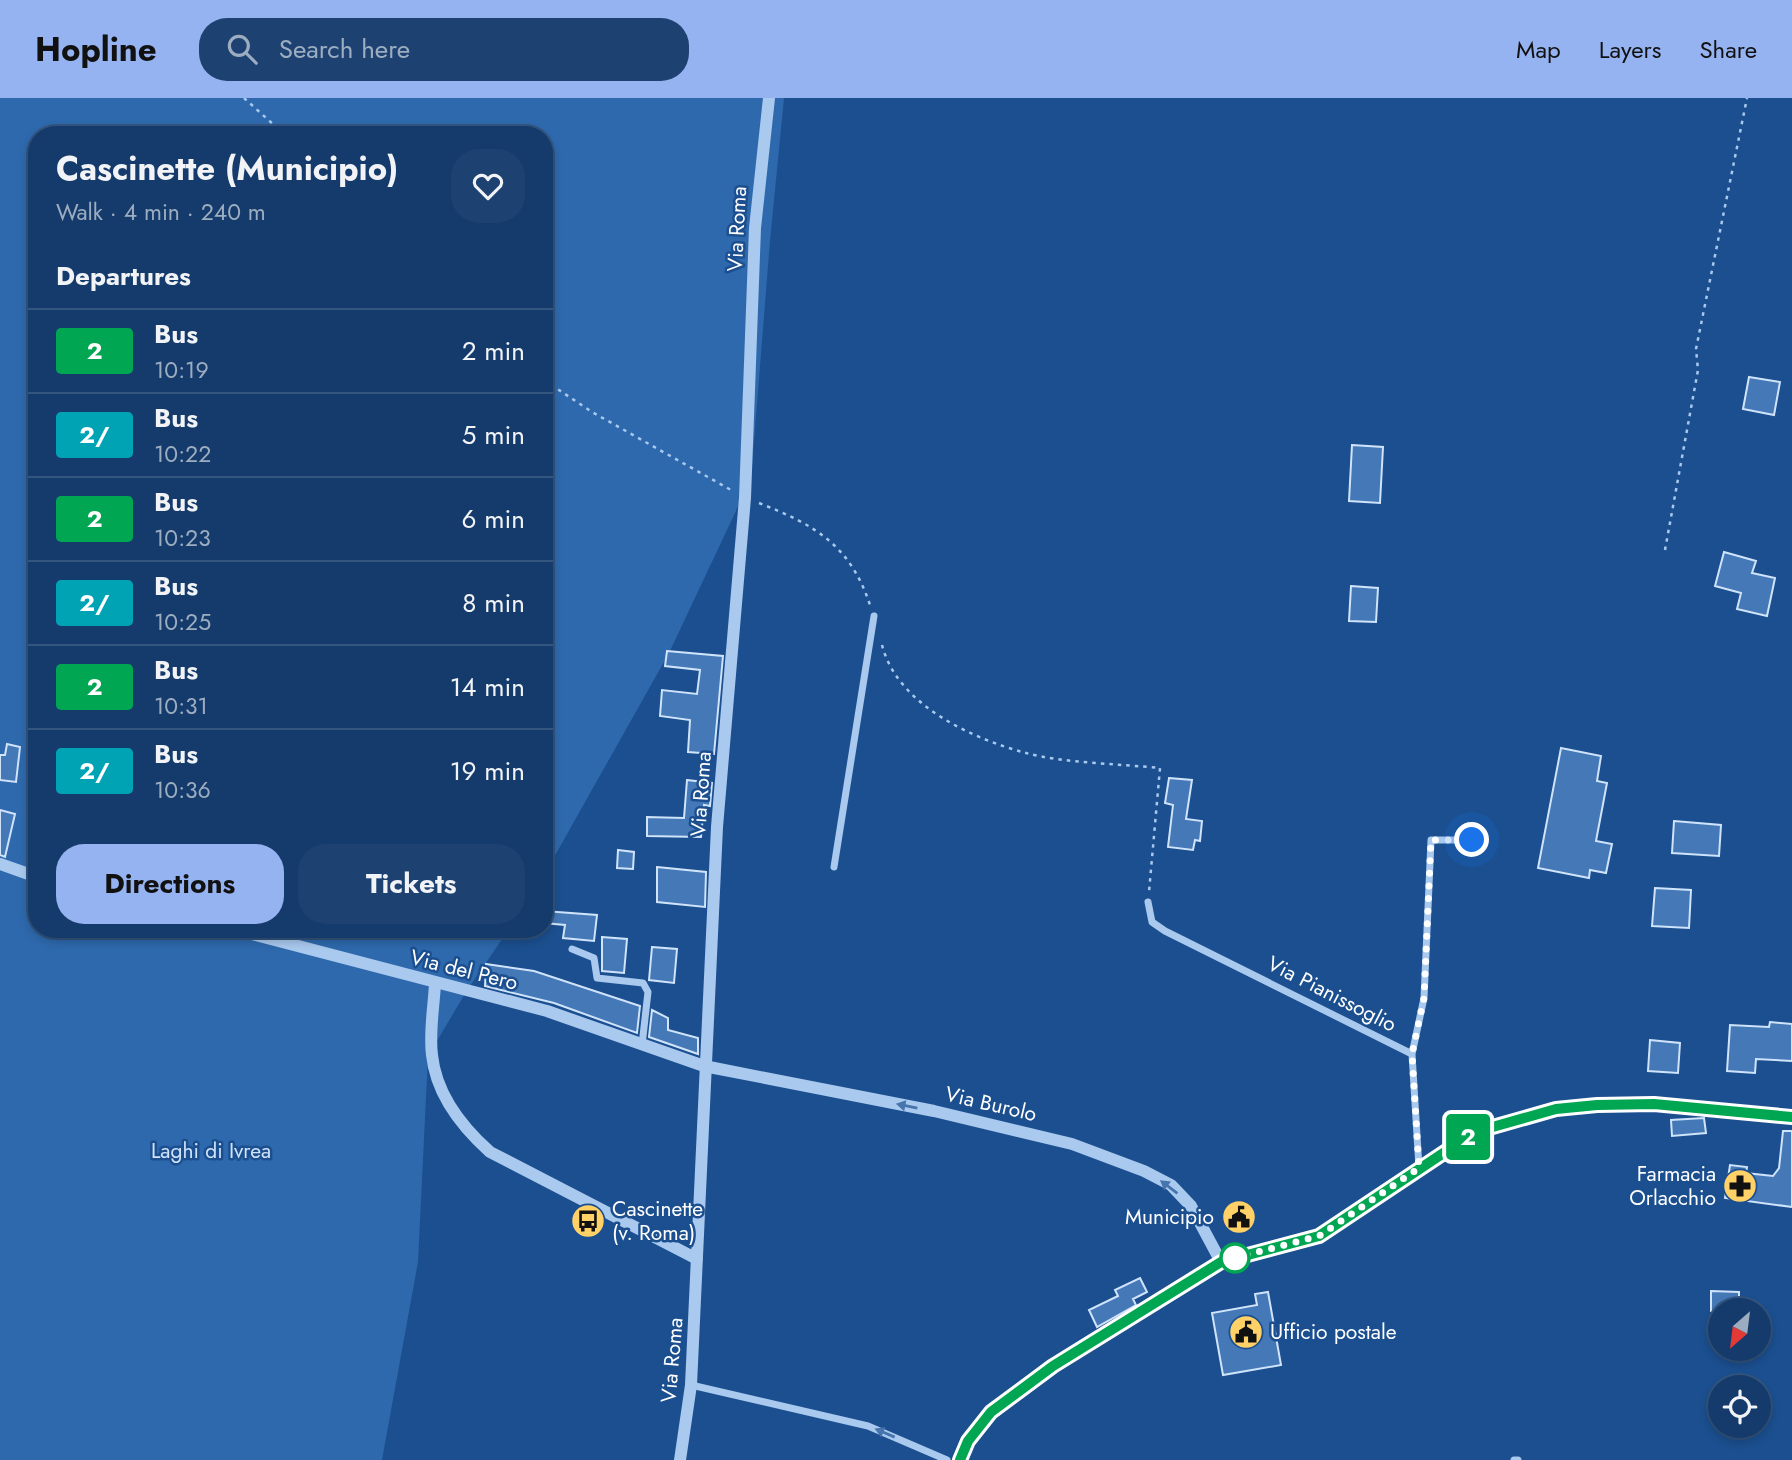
<!DOCTYPE html>
<html lang="en">
<head>
<meta charset="utf-8">
<style>
  body { margin:0; font-family:Jost,sans-serif; background:#1d4271; color:#f1f3f6; height:100vh; display:flex; flex-direction:column; font-size:26px; white-space:nowrap }
  * { box-sizing:border-box; margin:0 }
  p { font-size:23px; color:#9dadc1 }
  .icon { flex:none; width:38px; height:38px; fill:none; stroke:currentColor; stroke-width:2; stroke-linecap:round; stroke-linejoin:round }
  .map { position:relative; flex:1; overflow:hidden }
  .drawer { position:absolute; left:28px; top:28px; width:525px; height:812px; display:flex; flex-direction:column; background:#143b6b; border-radius:28px; box-shadow:0 4px 10px #0003,0 0 0 2px #33557e }
  .drawer>* { flex:none }
  .badge { padding:0 14px; border-radius:5px; font-size:24px; line-height:46px }
  .needle { width:46px; rotate:208deg }
  .tools { position:absolute; left:1708px; top:1200px; display:grid; gap:14px }
  .tools a { display:grid; place-items:center; width:63px; height:63px; border-radius:50%; background:#143b6b; box-shadow:0 4px 10px #0003,0 0 0 2px #33557e; font-size:35px }
  .you { position:absolute; width:35px; height:35px; margin:-18px; border:5px solid #fff; border-radius:50%; background:#1a73e8; box-shadow:0 0 0 10px #1a73e833 }
  .map>.badge { position:absolute; translate:-50% -50%; box-shadow:0 0 0 4px #fff }
  h2 { padding:0 28px; font-size:26px; line-height:63px }
  .round { display:grid; place-items:center; flex:none; width:74px; height:74px; border-radius:28px; background:#1d4271 }
  .overview { display:flex; align-items:center; justify-content:space-between; height:119px; padding:0 28px }
  h1 { font-size:33px; font-weight:700; line-height:52px }
  .action { display:flex; gap:14px; margin-top:auto; padding:14px 28px }
  .action a { flex:1; height:80px; border-radius:28px; background:#95b2f1; color:#111; font-size:28px; font-weight:700; line-height:80px; text-align:center }
  .action a+a { background:#1d4271; color:#f1f3f6 }
  ul { padding:0; list-style:none }
  li { display:flex; align-items:center; gap:21px; height:84px; padding:0 28px; border-top:2px solid #33557e }
  li div { flex:1 }
  li b { display:block; font-size:26px }
  li em { font-style:normal }
  li .badge { min-width:77px; font-weight:700; text-align:center }
  header { display:flex; align-items:center; gap:42px; box-sizing:border-box; height:98px; padding:0 35px; background:#95b2f1; color:#111 }
  header strong { font-size:33px }
  nav { display:flex; gap:38px; margin-inline-start:auto; font-size:24px }
  .search { width:490px; height:63px; background:#1d4271; display:flex; align-items:center; gap:18px; box-sizing:border-box; padding:0 24px; border-radius:28px; color:#9dadc1; font-size:26px }
  .map>svg:first-child { display:block }
  .green { fill:#2e69ad }
  .building { fill:#4478b7; stroke:#cfe3fa; stroke-width:2 }
  .lines { fill:none; stroke-linecap:round; stroke-linejoin:round }
  .path { stroke:#a9c9ee; stroke-width:2.5; stroke-dasharray:3.5 5; stroke-linecap:butt }
  .minor { stroke:#a9c9ee; stroke-width:7 }
  .tertiary { stroke:#a9c9ee; stroke-width:12 }
  .oneway { fill:#4674ac }
  .line-casing { stroke:#fff; stroke-width:16 }
  .line { stroke:#00a651; stroke-width:10 }
  .walk { stroke:#fff; stroke-width:7; stroke-dasharray:0 12.6 }
  .stop-dot { fill:#fff; stroke:#00a651; stroke-width:3.5 }
  .labels { text-anchor:middle; stroke-width:5; stroke-linejoin:round; paint-order:stroke }
  .street-label { font-size:21px; fill:#fff; stroke:#1b4f8f }
  .park-label { font-size:21px; fill:#cfe3fa; stroke:#1b4f8f }
  .poi-label { font-size:21px; fill:#fff; stroke:#1b4f8f; text-anchor:end }
</style>
</head>
<body>
<header>
<strong>Hopline</strong>
<div class="search"><svg class="icon" aria-label="search" viewBox="0 0 24 24"><circle cx="10" cy="10" r="6"/><path d="M15 15l6 6"/></svg>Search here</div>
<nav><a>Map</a><a>Layers</a><a>Share</a></nav>
</header>
<div class="map">
<svg width="1792" height="1362" viewBox="0 0 1792 1362">
  <rect width="100%" height="100%" fill="#1b4f8f"/>
  <path class="green" d="M0 0H784L770 143 751 381 669 555 544 777V37H37V831H509L466 894 428 958 418 1164 382 1362H0Z"/>
  <path class="building" d="M1749 279 1780 284 1774 317 1743 311Z
    M1352 347 1383 349 1380 405 1349 403Z
    M1724 454 1756 463 1752 475 1775 480 1767 518 1737 511 1741 495 1715 488Z
    M1351 488 1378 490 1376 524 1349 523Z
    M667 553 723 558 714 656 688 654 690 622 660 618 662 592 697 596 700 572 665 568Z
    M7 646 20 649 16 684 0 682V657H5Z
    M1561 650 1601 658 1597 683 1607 685 1596 743 1612 746 1606 775 1590 772 1589 780 1538 770Z
    M1169 680 1192 682 1186 721 1202 723 1200 743 1195 742 1193 752 1168 749 1173 707 1165 705Z
    M687 682 712 685 710 708 704 707 701 739 647 738V719L684 720Z
    M0 712 15 716 5 759 0 757Z
    M1674 723 1721 727 1719 758 1672 755Z
    M618 752 634 754 633 771 617 770Z
    M657 769 706 774 705 809 657 804Z
    M1655 790 1691 792 1689 830 1652 828Z
    M544 813 597 817 594 843 563 840 565 827 544 825Z
    M602 839 627 841 624 875 602 873Z
    M652 849 677 851 674 885 649 882Z
    M486 866 534 873 640 908 637 935 554 905 485 888Z
    M652 912 668 920V932L698 940V956L649 939Z
    M1770 924 1792 926V963L1756 961 1755 975 1727 973 1730 927 1769 929Z
    M1650 942 1680 945 1678 975 1648 973Z
    M1704 1020 1706 1035 1672 1038 1671 1022Z
    M1783 1033H1792V1109L1725 1100 1730 1067 1747 1069 1746 1075 1773 1078 1779 1070Z
    M1140 1180 1147 1194 1133 1201 1136 1207 1097 1229 1089 1212 1118 1198 1115 1192Z
    M1711 1193 1739 1194V1213H1711Z
    M1268 1194 1281 1267 1223 1277 1212 1215 1257 1207 1255 1196Z"/>
  <g class="lines">
    <path class="path" d="M244 0 285 37
      M544 282 592 314 731 392
      M759 405C815 427 850 447 870 507
      M1665 452 1698 272 1696 251 1747 0
      M882 547C897 606 970 640 1026 655 1062 665 1121 666 1160 670L1149 794"/>
    <path class="minor" d="M834 769 874 518
      M1148 804 1152 824 1165 833 1412 956 1419 1070
      M572 851 594 860 597 880 643 885 648 894 642 947
      M1412 956 1424 900 1431 742H1472
      M691 1287 868 1328 947 1362
      M1514 1362H1518"/>
    <path class="tertiary" d="M0 766 37 779
      M233 831 547 913 704 968 934 1013 1072 1046 1144 1073 1171 1087 1191 1108 1221 1164
      M435 885C434 908 429 934 432 957 436 996 462 1029 490 1054L697 1161
      M680 1362 691 1287 717 729 745 400 755 130 769 0
      M960 1362 968 1343 991 1315 1053 1268 1221 1164 1319 1138 1475 1034 1556 1011 1597 1007 1654 1006 1792 1019"/>
  </g>
  <defs><path id="oneway-solid" d="M-6-.8H1V-3.2L6.5 0L1 3.2V.8H-6Z" transform="scale(1.75)"/></defs>
  <g class="oneway">
    <use href="#oneway-solid" transform="translate(907 1008) rotate(-169)"/>
    <use href="#oneway-solid" transform="translate(1169 1089) rotate(-143)"/>
    <use href="#oneway-solid" transform="translate(885 1335) rotate(-157)"/>
  </g>
  <g class="lines">
    <g class="line-casing">
      <path id="line" d="M960 1362 968 1343 991 1314 1053 1268 1221 1164 1319 1138 1475 1034 1556 1011 1597 1007 1654 1006 1792 1019"/>
    </g>
    <use href="#line" class="line"/>
    <path class="walk" d="M1235 1160 1319 1138 1419 1070 1412 956 1424 900 1431 742H1472"/>
  </g>
  <defs>
    <g id="pharmacy-disc" transform="scale(1.75)"><circle r="9.5" fill="#ffd166" stroke="#1b4f8f"/><path d="M-2-6h4v4h4v4h-4v4h-4v-4h-4v-4h4Z" fill="#111"/></g>
    <g id="civic-disc" transform="scale(1.75)"><circle r="9.5" fill="#ffd166" stroke="#1b4f8f"/><path d="M-.6-6.5H3V-4.5H.6V-3L4-1V1h2V6H-6V1h2V-1L-.6-3ZM-1.2 2.5V6h2.4V2.5Z" fill="#111"/></g>
    <g id="bus-disc" transform="scale(1.75)"><circle r="9.5" fill="#ffd166" stroke="#1b4f8f"/><path d="M-5-6H5V4H4V6H2V4H-2V6H-4V4H-5ZM-3.5-4V0h7V-4ZM-3.5 1.2v1.5H-2V1.2ZM2 1.2v1.5H3.5V1.2Z" fill="#111"/></g>
  </defs>
  <g fill-rule="evenodd">
    <use href="#pharmacy-disc" x="1740" y="1088"/>
    <use href="#civic-disc" x="1239" y="1119"/>
    <use href="#bus-disc" x="588" y="1123"/>
    <use href="#civic-disc" x="1246" y="1234"/>
  </g>
  <circle class="stop-dot" cx="1235" cy="1160" r="14"/>
  <g class="labels">
    <g class="street-label">
      <text transform="translate(737 131) rotate(-87)" y="7">Via Roma</text>
      <text transform="translate(701 696) rotate(-86)" y="7">Via Roma</text>
      <text transform="translate(464 872) rotate(14)" y="7">Via del Pero</text>
      <text transform="translate(1332 896) rotate(27)" y="7">Via Pianissoglio</text>
      <text transform="translate(991 1006) rotate(13)" y="7">Via Burolo</text>
      <text transform="translate(672 1262) rotate(-85)" y="7">Via Roma</text>
    </g>
    <g class="park-label">
      <text x="211" y="1060">Laghi di Ivrea</text>
    </g>
    <g class="poi-label">
      <text x="1716" y="1083">Farmacia<tspan x="1716" dy="24">Orlacchio</tspan></text>
      <text x="612" y="1118" text-anchor="start">Cascinette<tspan x="612" dy="24">(v. Roma)</tspan></text>
      <text x="1214" y="1126">Municipio</text>
      <text x="1270" y="1241" text-anchor="start">Ufficio postale</text>
    </g>
  </g>
</svg>
<div class="tools">
<a><svg class="needle" viewBox="-14 -14 28 28"><path d="M0-13l5 13h-10z" fill="#e53935"/><path d="M0 13l5-13h-10z" fill="#9dadc1"/></svg></a>
<a><svg class="icon" aria-label="locate" viewBox="0 0 24 24"><circle cx="12" cy="12" r="6"/><path d="M12 2v4M12 18v4M2 12h4M18 12h4"/></svg></a>
</div>
<div class="you" style="left:1472px;top:742px"></div>
<b class="badge" style="left:1468px;top:1039px;background:#00a651;color:#fff">2</b>
<section class="drawer">
<div class="overview"><div><h1>Cascinette (Municipio)</h1><p>Walk · 4 min · 240 m</p></div><a class="round"><svg class="icon" aria-label="heart" viewBox="0 0 24 24"><path d="M12 20l-8-8c-3-5 5-10 8-4 3-6 11-1 8 4z"/></svg></a></div>
<h2>Departures</h2>
<ul>
<li><span class="badge" style="background:#00a651;color:#fff">2</span><div><b>Bus</b><p>10:19</p></div><em>2 min</em></li>
<li><span class="badge" style="background:#00a3b4;color:#fff">2/</span><div><b>Bus</b><p>10:22</p></div><em>5 min</em></li>
<li><span class="badge" style="background:#00a651;color:#fff">2</span><div><b>Bus</b><p>10:23</p></div><em>6 min</em></li>
<li><span class="badge" style="background:#00a3b4;color:#fff">2/</span><div><b>Bus</b><p>10:25</p></div><em>8 min</em></li>
<li><span class="badge" style="background:#00a651;color:#fff">2</span><div><b>Bus</b><p>10:31</p></div><em>14 min</em></li>
<li><span class="badge" style="background:#00a3b4;color:#fff">2/</span><div><b>Bus</b><p>10:36</p></div><em>19 min</em></li>
</ul>
<div class="action"><a>Directions</a><a>Tickets</a></div>
</section>
</div>
</body>
</html>
